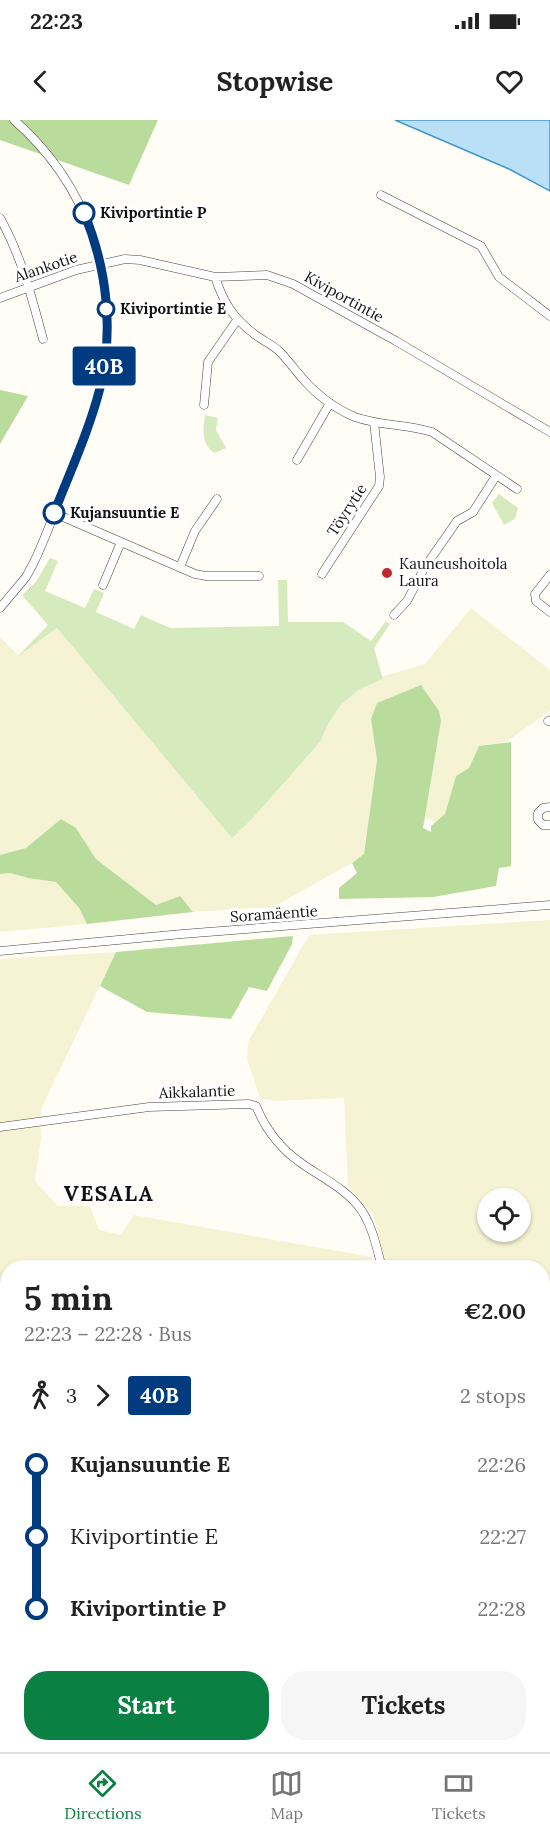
<!DOCTYPE html>
<html lang="en">
<head>
<meta charset="utf-8">
<style>
  body { margin:0; font-family:Lora,serif; background:#f6f6f6; color:#222; height:100vh; display:flex; flex-direction:column; font-size:22px; white-space:nowrap }
  * { box-sizing:border-box; margin:0 }
  p { font-size:20px; color:#767676 }
  .icon { flex:none; width:33px; height:33px; fill:none; stroke:currentColor; stroke-width:2; stroke-linecap:round; stroke-linejoin:round }
  .map { position:relative; flex:1; overflow:hidden }
  .side { position:absolute; left:0px; top:1140px; width:550px; height:492px; display:flex; flex-direction:column; background:#fff; border-radius:24px 24px 0 0; box-shadow:0 2px 4px #0004 }
  .side>* { flex:none }
  .badge { padding:0 12px; border-radius:4px; font-size:21px; line-height:39px }
  .controls { position:absolute; left:477px; top:1068px; display:grid; gap:12px }
  .controls a { display:grid; place-items:center; width:54px; height:54px; border-radius:50%; background:#fff; box-shadow:0 2px 4px #0004; font-size:30px }
  .map>.badge { position:absolute; translate:-50% -50%; box-shadow:0 0 0 3px #fff }
  .legs { display:flex; align-items:center; gap:9px; height:66px; padding:0 24px; font-size:20px }
  .legs p { margin-inline-start:auto }
  .head { display:flex; align-items:center; justify-content:space-between; height:102px; padding:0 24px }
  h1 { font-size:33px; font-weight:800; line-height:45px }
  .button { display:flex; gap:12px; margin-top:auto; padding:12px 24px }
  .button a { flex:1; height:69px; border-radius:24px; background:#0b8043; color:#fff; font-size:24px; font-weight:800; line-height:69px; text-align:center }
  .button a+a { background:#f6f6f6; color:#222 }
  ul { padding:0 24px; list-style:none }
  li { display:flex; align-items:center; gap:21px; height:72px; font-size:22px }
  li i { display:grid; place-items:center; width:9px; height:100%; margin:0 8px; background:currentColor }
  li i::after { content:''; width:15px; height:15px; margin:-8px; border:4px solid; border-radius:50%; background:#fff }
  li p { margin-inline-start:auto }
  li:first-child i { background:linear-gradient(#0000 50%,currentColor 0) }
  li:last-child i { background:linear-gradient(currentColor 50%,#0000 0) }
  .status { display:flex; justify-content:space-between; align-items:center; height:42px; padding:0 30px; background:#fff; direction:ltr }
  .status svg { height:16px; fill:currentColor }
  header { display:flex; justify-content:space-between; align-items:center; height:78px; padding:0 24px; background:#fff; font-size:27px; font-weight:800 }
  .tab-bar { display:flex; justify-content:space-around; align-items:center; height:84px; border-top:2px solid #e0e0e0; background:#fff; font-size:16px; color:#767676 }
  .tab-bar a { display:grid; justify-items:center; gap:3px }
  .tab-bar .current { color:#0b8043 }
  .map>svg:first-child { display:block }
  .farmland { fill:#f6f3d4; fill-rule:evenodd }
  .green { fill:#d5ebbd }
  .forest { fill:#b9dc9c }
  .water { fill:#b9e0f7; stroke:#3f96cf; stroke-width:1.5 }
  .lines { fill:none; stroke-linecap:round; stroke-linejoin:round }
  .stream { stroke:#3f96cf; stroke-width:2 }
  .minor-casing { stroke:#444; stroke-width:9 }
  .highway-casing { stroke:#222; stroke-width:12 }
  .minor { stroke:#fff; stroke-width:8 }
  .highway { stroke:#f5a25d; stroke-width:10 }
  .line-1-casing { stroke:#fff; stroke-width:14 }
  .line-1 { stroke:#003b80; stroke-width:9 }
  .stop-1-dot { fill:#fff; stroke:#003b80; stroke-width:3 }
  .poi-dot { fill:#c4262e; stroke:#fff; stroke-width:2 }
  .labels { text-anchor:middle; stroke-width:6; stroke-linejoin:round; paint-order:stroke }
  .stop-label { font-size:15px; font-weight:bold; fill:#111; stroke:#fff; text-anchor:start }
  .street-label { font-size:15px; fill:#111; stroke:#fff }
  .poi-label { font-size:15px; fill:#111; stroke:#fff; text-anchor:start }
  .district-label { font-size:21px; font-weight:bold; letter-spacing:1.5px; fill:#111; stroke:#fff }
</style>
</head>
<body>
<div class="status"><b>22:23</b><svg viewBox="0 0 49 12"><path d="M0 12V9h3v3zM5 12V6h3v6zM10 12V3h3v9zM15 12V0h3v12zM26 1h20v11H26zM47 4h2v5h-2z"/></svg></div>
<header><svg class="icon" aria-label="back" viewBox="0 0 24 24"><path d="M15 5l-7 7 7 7"/></svg>Stopwise<svg class="icon" aria-label="heart" viewBox="0 0 24 24"><path d="M12 20l-8-8c-3-5 5-10 8-4 3-6 11-1 8 4z"/></svg></header>
<div class="map">
<svg width="550" height="1632" viewBox="0 0 550 1632">
  <rect width="100%" height="100%" fill="#fffdf5"/>
  <path class="farmland" d="M471 488 550 550V591L506 622 479 626 469 648 456 656 445 694 435 703 425 696 441 601 371 599 377 640 364 735 352 743 273 787 193 792 180 777 156 785 96 739 76 708 61 699 26 728 0 735V517L18 535 57 508 232 717 253 698 320 622 328 604 340 586 358 570 383 559V556L425 544Z
    M10 753 28 758 56 762 79 788 87 804 0 812V754Z
    M550 800V1294L543 1293V1148L387 1147 373 1094 348 1067 344 978 275 981 260 978 247 939 248 922 309 815ZM488 1078H520V1112H488Z
    M116 832 42 987 41 1020 35 1061 58 1086H90L99 1110 121 1115 134 1095 372 1137 374 1147 8 1148 7 1216 0 1213V839Z
    M0 1260 8 1261 7 1548 0 1546Z
    M550 1434V1492L543 1476V1437Z
    M543 1595 550 1610V1632H522L523 1625 543 1624Z
    M261 1624 300 1625 301 1632H252Z
    M319 1625 510 1624V1632H316Z"/>
  <path class="green" d="M205 295 218 298 216 310 226 328 214 333C201 323 203 310 205 295Z
    M499 374 518 388 515 399 504 405 492 383Z
    M50 438 58 441 45 471 85 488 94 469 104 473 96 492 134 509 141 495 170 508 279 506 278 460H287L288 502H343L371 521 386 501 390 504 374 528 383 559 358 570 340 586 328 604 320 622 253 698 232 718 57 508 18 536 48 505 22 475 36 462Z
    M2 1546 7 1548 8 1624 89 1625 83 1632H0V1550Z"/>
  <path class="forest" d="M0 0H158L129 65 0 20Z
    M0 270 28 276 0 324Z
    M421 565 439 591 441 601 423 708 431 712V706L445 694 456 656 469 648 479 626 511 622V746L499 748 496 766 433 777 339 779V768L357 753 352 743 364 734 377 640 371 599 377 583Z
    M61 699 76 708 96 739 156 785 180 776 193 792 87 804 79 788 56 762 28 758 10 753 0 754V735L26 728Z
    M293 816 292 824 267 871 249 867 231 899 147 892 100 866 116 832Z
    M543 1293 550 1294V1375L543 1374Z
    M543 1403 550 1405V1434L543 1437Z
    M543 1518 550 1529V1591L543 1594Z
    M175 1625V1624L261 1625 252 1632H165Z"/>
  <path class="water" d="M395 0H550V71L509 49Z"/>
  <g class="lines">
    <path class="stream" d="M543 1429 550 1426
      M175 1632 186 1624"/>
    <g class="minor-casing">
      <path id="minor" d="M381 75 481 126 499 157 550 196
        M0 98C21 135 32 178 43 219
        M215 157C223 181 232 197 253 213 261 220 272 224 279 231 288 240 295 250 303 259 317 275 336 289 355 297 380 306 407 304 432 312L517 369
        M0 178 76 150 125 139 140 140 215 157 267 155 293 164 396 221 550 312
        M204 285 208 242 237 200
        M297 340 330 283
        M54 393 195 454 206 456H259
        M180 447 195 411 217 379
        M322 454 379 366 380 357 374 302
        M550 455 535 474 536 481 550 492
        M103 465 121 422
        M0 488 26 457 33 444C46 418 55 391 65 364 80 327 96 290 103 251 120 156 86 63 14 0
        M394 495 407 481 425 447 457 401 473 392 496 356
        M548 601H550
        M550 687 543 688 538 693V700L543 705H550
        M0 831 182 814 550 785
        M0 1007 149 987 249 984 256 986C265 1008 281 1029 301 1043 322 1058 347 1069 362 1091 373 1108 377 1129 382 1148
        M543 1506 550 1516
        M514 1632 515 1624"/>
    </g>
    <g class="highway-casing">
      <path id="highway" d="M0 1238 8 1240
        M543 1389 550 1390"/>
    </g>
    <use href="#minor" class="minor"/>
    <use href="#highway" class="highway"/>
  </g>
  <g class="lines">
    <g class="line-1-casing">
      <path id="line-1" d="M54 393C70 352 89 311 100 268 114 210 107 148 84 93"/>
    </g>
    <use href="#line-1" class="line-1"/>
  </g>
  <g class="stop-1-dot">
    <circle cx="84" cy="93" r="10"/>
    <circle cx="106" cy="189" r="8"/>
    <circle cx="54" cy="393" r="10"/>
  </g>
  <circle class="poi-dot" cx="387" cy="453" r="6"/>
  <g class="labels">
    <g class="stop-label">
      <text x="100" y="98">Kiviportintie P</text>
      <text x="120" y="194">Kiviportintie E</text>
      <text x="70" y="398">Kujansuuntie E</text>
    </g>
    <g class="street-label">
      <text transform="translate(46 147) rotate(-19)" y="5">Alankotie</text>
      <text transform="translate(344 177) rotate(29)" y="5">Kiviportintie</text>
      <text transform="translate(347 390) rotate(-57)" y="5">Töyrytie</text>
      <text transform="translate(274 794) rotate(-4)" y="5">Soramäentie</text>
      <text transform="translate(197 972) rotate(-2)" y="5">Aikkalantie</text>
    </g>
    <g class="poi-label">
      <text x="399" y="449">Kauneushoitola<tspan x="399" dy="17">Laura</tspan></text>
    </g>
    <g class="district-label">
      <text x="109" y="1081">VESALA</text>
    </g>
  </g>
</svg>
<div class="controls">
<a><svg class="icon" aria-label="locate" viewBox="0 0 24 24"><circle cx="12" cy="12" r="6"/><path d="M12 2v4M12 18v4M2 12h4M18 12h4"/></svg></a>
</div>
<b class="badge" style="left:104px;top:246px;background:#003b80;color:#fff">40B</b>
<section class="side">
<div class="head"><div><h1>5 min</h1><p>22:23 – 22:28 · Bus</p></div><b>€2.00</b></div>
<div class="legs"><svg class="icon" aria-label="walk" viewBox="0 0 24 24"><circle cx="13" cy="4" r="2"/><path d="M13 8l-2 6 4 7M11 14l-3 7M7 12l3-4h3l4 4"/></svg>3<svg class="icon" aria-label="forward" viewBox="0 0 24 24"><path d="M9 5l7 7-7 7"/></svg><b class="badge" style="background:#003b80;color:#fff">40B</b><p>2 stops</p></div>
<ul>
<li><i style="color:#003b80"></i><b>Kujansuuntie E</b><p>22:26</p></li>
<li><i style="color:#003b80"></i><span>Kiviportintie E</span><p>22:27</p></li>
<li><i style="color:#003b80"></i><b>Kiviportintie P</b><p>22:28</p></li>
</ul>
<div class="button"><a>Start</a><a>Tickets</a></div>
</section>
</div>
<nav class="tab-bar">
<a class="current"><svg class="icon" aria-label="directions" viewBox="0 0 24 24"><path d="M12 3l9 9-9 9-9-9zM9 14v-3h6M13 9l2 2-2 2"/></svg>Directions</a>
<a><svg class="icon" aria-label="map" viewBox="0 0 24 24"><path d="M3 6l6-2 6 2 6-2v14l-6 2-6-2-6 2zM9 4v14M15 6v14"/></svg>Map</a>
<a><svg class="icon" aria-label="tickets" viewBox="0 0 24 24"><path d="M3 7h18v10H3zM15 7v10"/></svg>Tickets</a>
</nav>
</body>
</html>
